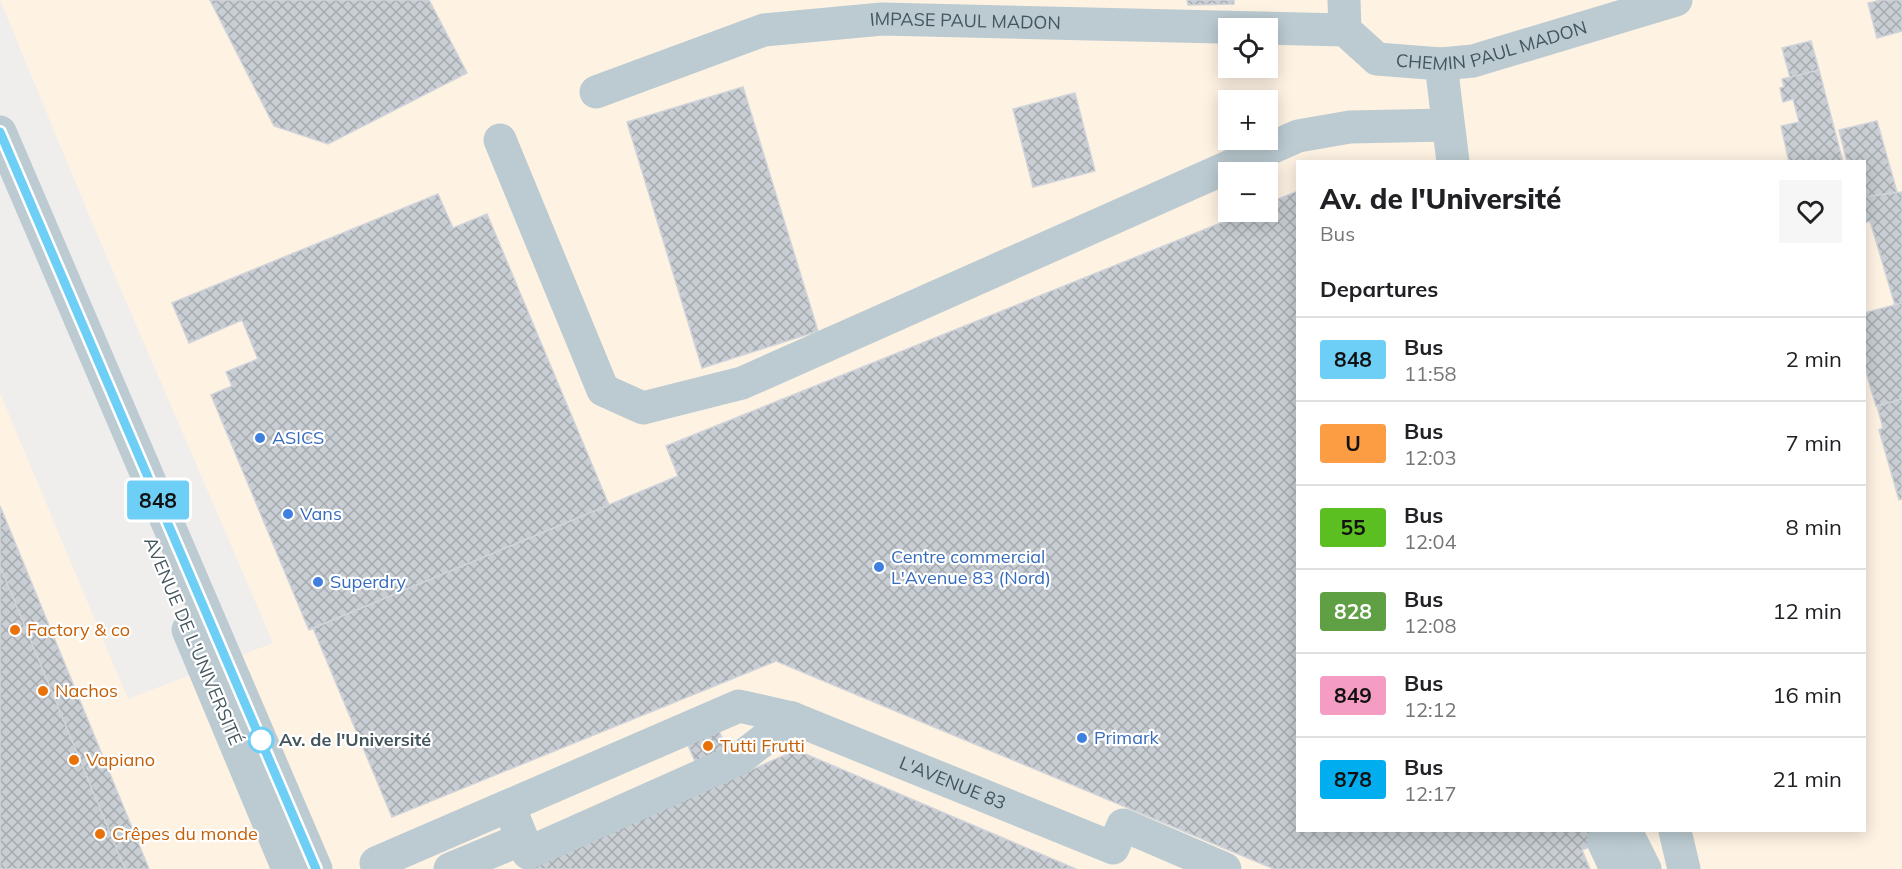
<!DOCTYPE html>
<html lang="en">
<head>
<meta charset="utf-8">
<style>
  body { margin:0; font-family:Mulish,sans-serif; background:#f6f6f6; color:#202124; height:100vh; display:flex; flex-direction:column; font-size:22px; white-space:nowrap }
  * { box-sizing:border-box; margin:0 }
  p { font-size:20px; color:#757577 }
  .icon { flex:none; width:33px; height:33px; fill:none; stroke:currentColor; stroke-width:2; stroke-linecap:round; stroke-linejoin:round }
  .map { position:relative; flex:1; overflow:hidden }
  .panel { position:absolute; left:1296px; top:160px; width:570px; height:672px; display:flex; flex-direction:column; background:#fff; border-radius:0px; box-shadow:0 3px 15px #0003 }
  .panel>* { flex:none }
  .badge { padding:0 12px; border-radius:4px; font-size:21px; line-height:39px }
  .buttons { position:absolute; left:1218px; top:18px; display:grid; gap:12px }
  .buttons a { display:grid; place-items:center; width:60px; height:60px; border-radius:0px; background:#fff; box-shadow:0 3px 15px #0003; font-size:30px }
  .map>.badge { position:absolute; translate:-50% -50%; box-shadow:0 0 0 3px #fff }
  h2 { padding:0 24px; font-size:22px; line-height:54px }
  .round { display:grid; place-items:center; flex:none; width:63px; height:63px; border-radius:0px; background:#f6f6f6 }
  .head { display:flex; align-items:center; justify-content:space-between; height:102px; padding:0 24px }
  h1 { font-size:28px; font-weight:800; line-height:45px }
  ul { padding:0; list-style:none }
  li { display:flex; align-items:center; gap:18px; height:84px; padding:0 24px; border-top:2px solid #e0e0e0 }
  li div { flex:1 }
  li b { display:block; font-size:22px }
  li em { font-style:normal }
  li .badge { min-width:66px; font-weight:700; text-align:center }
  .map>svg:first-child { display:block }
  .commercial { fill:#fef2e3; fill-rule:evenodd }
  .building { fill:url(#building-cross-hatch); stroke:#d0d4da; stroke-width:1.5 }
  .lines { fill:none; stroke-linecap:round; stroke-linejoin:round }
  .minor { stroke:#bbcbd1; stroke-width:33 }
  .line-casing { stroke:#fff; stroke-width:14 }
  .line { stroke:#6ecff6; stroke-width:9 }
  .shop-dot { fill:#3f7fe0; stroke:#fff; stroke-width:2 }
  .food-dot { fill:#e8710a; stroke:#fff; stroke-width:2 }
  .stop-dot { fill:#fff; stroke:#6ecff6; stroke-width:3 }
  .labels { text-anchor:middle; stroke-width:4.5; stroke-linejoin:round; paint-order:stroke }
  .street-label { font-size:18px; fill:#43555d; stroke:#fff }
  .shop-label { font-size:18px; fill:#366cbe; stroke:#fff; text-anchor:start }
  .food-label { font-size:18px; fill:#c56008; stroke:#fff; text-anchor:start }
  .stop-label { font-size:18px; font-weight:bold; fill:#43555d; stroke:#fff; text-anchor:start }
</style>
</head>
<body>
<div class="map">
<svg width="1902" height="869" viewBox="0 0 1902 869">
  <defs>
    <pattern id="building-cross-hatch" width="8" height="8" patternUnits="userSpaceOnUse" patternTransform="scale(1.5)"><rect width="8" height="8" fill="#c8ced3"/><path d="M0 0l8 8M0 8l8-8" fill="none" stroke="#a4aaae"/></pattern>
  </defs>
  <rect width="100%" height="100%" fill="#f0eded"/>
  <path class="commercial" d="M0 0H1902V869H0V393L128 699 273 643 89 215ZM1228 28H1268V68H1228ZM1228 100H1268V140H1228ZM1298 162H1864V831H1298ZM1228 172H1268V212H1228Z"/>
  <path class="building" d="M210 0H429L467 73 328 144 274 126Z
    M1187 0H1234V4L1188 5Z
    M1882 0H1902V31L1877 38 1868 3Z
    M1811 41 1819 70 1790 77 1782 48Z
    M1819 70 1843 162H1789L1781 126 1799 122 1793 99 1783 102 1780 88 1784 87 1782 79Z
    M743 87 818 331 702 368 627 122Z
    M1075 93 1095 171 1033 187 1013 109Z
    M1877 121 1897 192 1864 197V162H1847L1839 130Z
    M1298 191V831H1626L1582 850 1590 869H1274L776 661 392 817 313 628 678 476 666 446 1248 212H1268V203Z
    M1902 192V303L1895 305 1870 221 1864 223V197Z
    M438 194 453 228 487 214 609 505 309 630 211 395 232 386 226 372 258 359 242 320 189 343 172 303Z
    M1902 303V399L1876 406 1864 365V313Z
    M1902 399V499L1899 500 1879 430 1883 428 1877 406Z
    M0 506 149 869H125L0 566Z
    M0 566 125 869H0Z
    M715 722 729 753 697 766 684 736Z
    M796 750 1076 869H528Z"/>
  <g class="lines">
    <g class="minor">
      <path id="s1" d="M1344 0 1345 30 1377 59 1441 64 1473 61 1676 0"/>
      <path d="M1441 64 1453 162"/>
      <path id="s2" d="M596 92 764 30 882 19 1345 30"/>
      <path d="M0 132 316 869"/>
      <path d="M500 140 603 390 643 408 742 383 1298 136 1350 127 1447 125"/>
      <path d="M188 630 288 869"/>
      <path id="s3" d="M509 806 528 853 739 759 792 718 1113 848 1123 825 1225 869"/>
      <path d="M1626 831 1645 869"/>
      <path d="M1675 831 1684 869"/>
      <path d="M1603 841 1616 869"/>
      <path d="M379 869 376 863 739 706 792 718"/>
      <path d="M450 869 522 839"/>
    </g>
  </g>
  <g class="lines">
    <g class="line-casing">
      <path id="line" d="M0 132 316 869"/>
    </g>
    <use href="#line" class="line"/>
  </g>
  <g class="shop-dot">
    <circle cx="260" cy="438" r="6"/>
    <circle cx="288" cy="514" r="6"/>
    <circle cx="879" cy="567" r="6"/>
    <circle cx="318" cy="582" r="6"/>
    <circle cx="1082" cy="738" r="6"/>
  </g>
  <g class="food-dot">
    <circle cx="15" cy="630" r="6"/>
    <circle cx="43" cy="691" r="6"/>
    <circle cx="708" cy="746" r="6"/>
    <circle cx="74" cy="760" r="6"/>
    <circle cx="100" cy="834" r="6"/>
  </g>
  <circle class="stop-dot" cx="261" cy="740" r="12"/>
  <g class="labels">
    <g class="street-label">
      <text dy="6" stroke="none"><textPath href="#s2" startOffset="381">IMPASE PAUL MADON</textPath></text>
      <text dy="6" stroke="none"><textPath href="#s1" startOffset="190">CHEMIN PAUL MADON</textPath></text>
      <text transform="translate(193 641) rotate(67)" y="6">AVENUE DE L'UNIVERSITÉ</text>
      <text dy="6" stroke="none"><textPath href="#s3" startOffset="522">L'AVENUE 83</textPath></text>
    </g>
    <g class="shop-label">
      <text x="272" y="444">ASICS</text>
      <text x="300" y="520">Vans</text>
      <text x="891" y="563">Centre commercial<tspan x="891" dy="21">L'Avenue 83 (Nord)</tspan></text>
      <text x="330" y="588">Superdry</text>
      <text x="1094" y="744">Primark</text>
    </g>
    <g class="food-label">
      <text x="27" y="636">Factory &amp; co</text>
      <text x="55" y="697">Nachos</text>
      <text x="720" y="752">Tutti Frutti</text>
      <text x="86" y="766">Vapiano</text>
      <text x="112" y="840">Crêpes du monde</text>
    </g>
    <g class="stop-label">
      <text x="279" y="746">Av. de l'Université</text>
    </g>
  </g>
</svg>
<div class="buttons">
<a><svg class="icon" aria-label="locate" viewBox="0 0 24 24"><circle cx="12" cy="12" r="6"/><path d="M12 2v4M12 18v4M2 12h4M18 12h4"/></svg></a>
<a>+</a>
<a>−</a>
</div>
<b class="badge" style="left:158px;top:500px;background:#6ecff6;color:#111">848</b>
<section class="panel">
<div class="head"><div><h1>Av. de l'Université</h1><p>Bus</p></div><a class="round"><svg class="icon" aria-label="heart" viewBox="0 0 24 24"><path d="M12 20l-8-8c-3-5 5-10 8-4 3-6 11-1 8 4z"/></svg></a></div>
<h2>Departures</h2>
<ul>
<li><span class="badge" style="background:#6ecff6;color:#111">848</span><div><b>Bus</b><p>11:58</p></div><em>2 min</em></li>
<li><span class="badge" style="background:#fc9c43;color:#111">U</span><div><b>Bus</b><p>12:03</p></div><em>7 min</em></li>
<li><span class="badge" style="background:#5bbf21;color:#111">55</span><div><b>Bus</b><p>12:04</p></div><em>8 min</em></li>
<li><span class="badge" style="background:#60a045;color:#fff">828</span><div><b>Bus</b><p>12:08</p></div><em>12 min</em></li>
<li><span class="badge" style="background:#f49cc2;color:#111">849</span><div><b>Bus</b><p>12:12</p></div><em>16 min</em></li>
<li><span class="badge" style="background:#00aeef;color:#111">878</span><div><b>Bus</b><p>12:17</p></div><em>21 min</em></li>
</ul>
</section>
</div>
</body>
</html>
